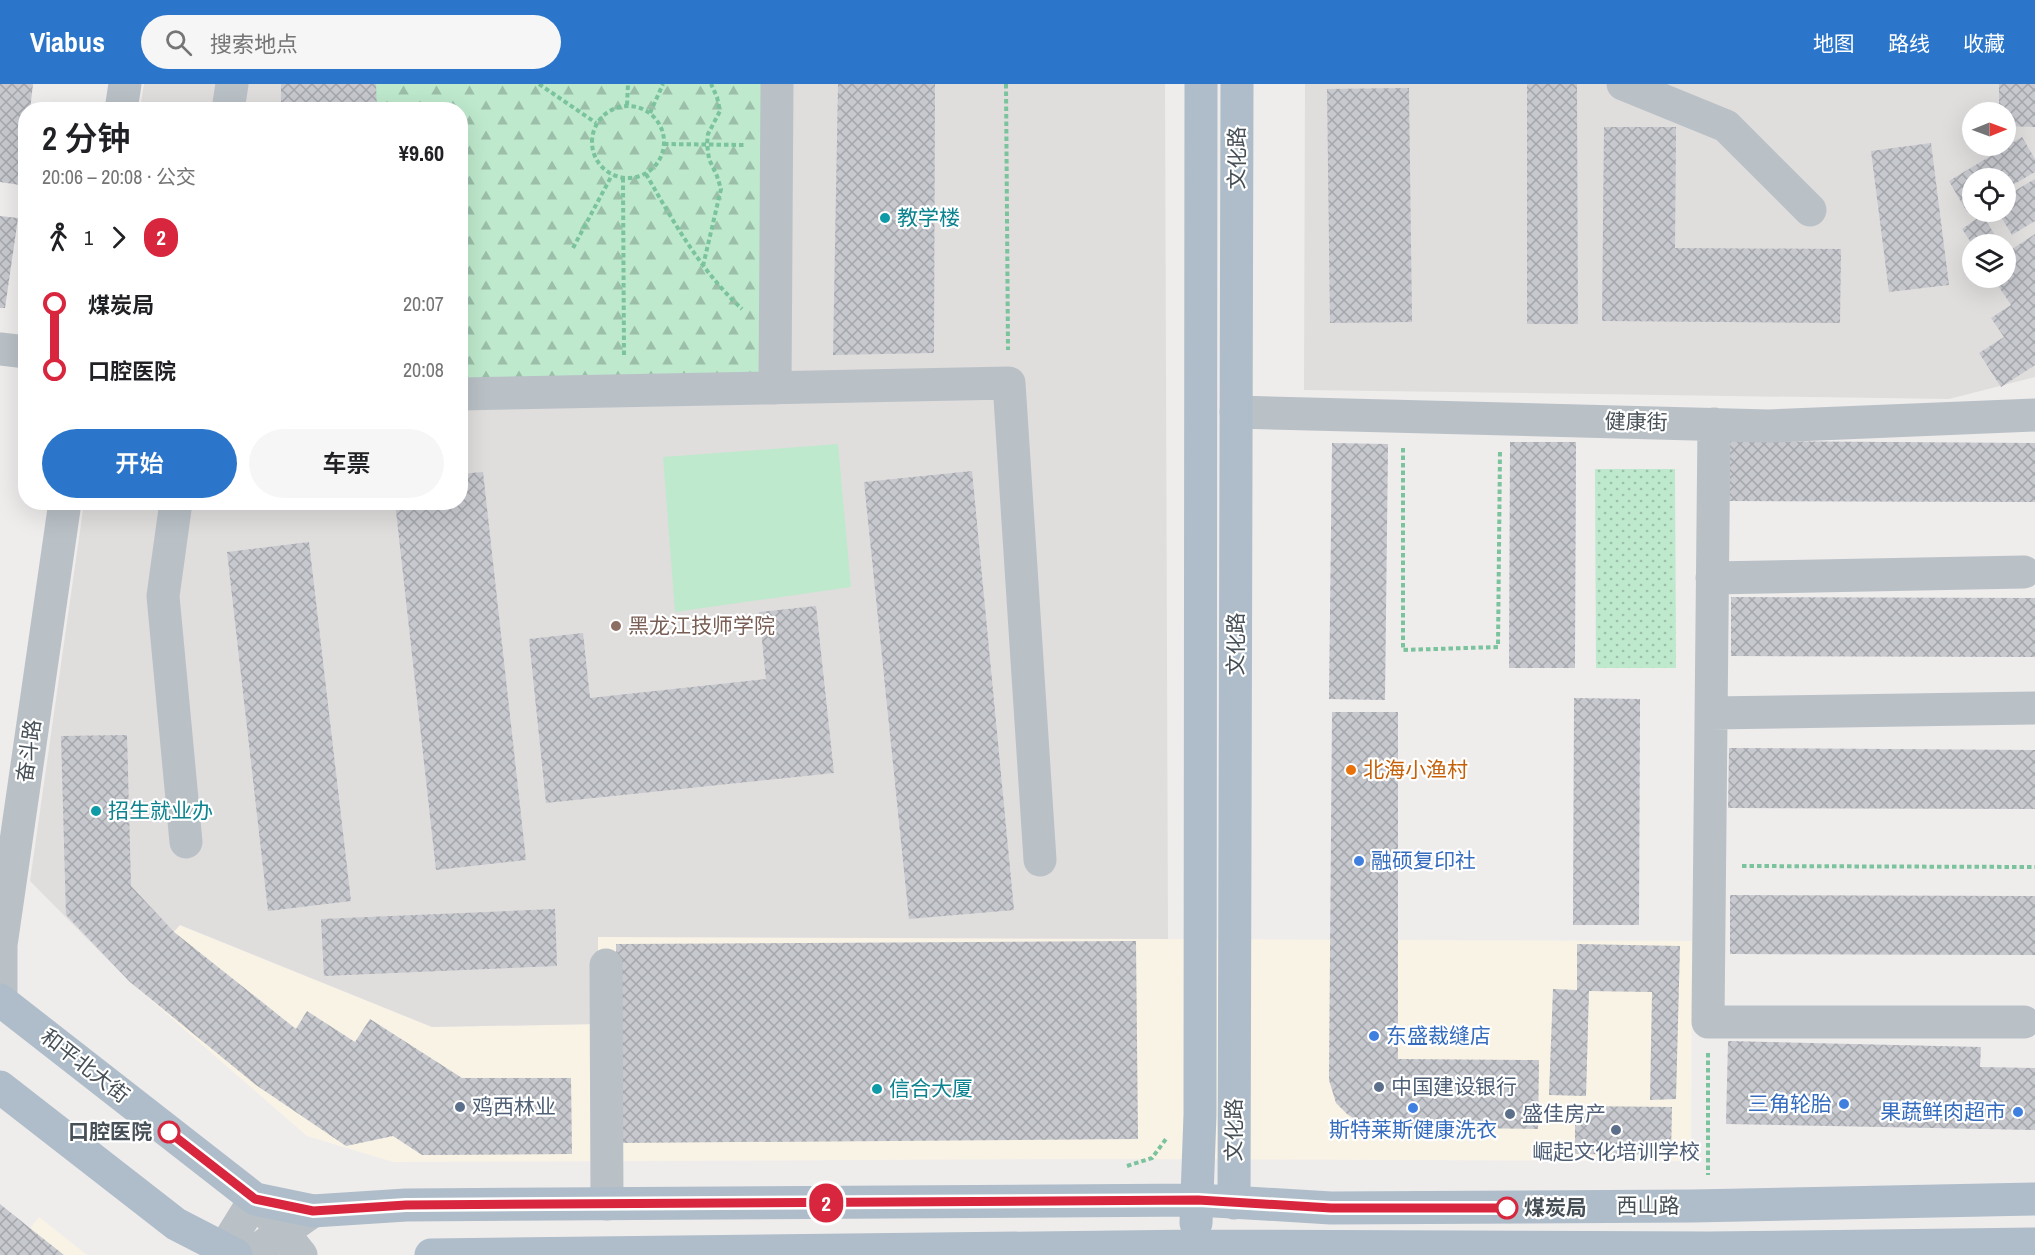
<!DOCTYPE html>
<html lang="zh">
<head>
<meta charset="utf-8">
<style>
  body { margin:0; font-family:"Archivo Narrow","Noto Sans SC",sans-serif; background:#f6f6f6; color:#202124; height:100vh; display:flex; flex-direction:column; font-size:22px; white-space:nowrap }
  * { box-sizing:border-box; margin:0 }
  p { font-size:20px; color:#757577 }
  .icon { flex:none; width:33px; height:33px; fill:none; stroke:currentColor; stroke-width:2; stroke-linecap:round; stroke-linejoin:round }
  .map { position:relative; flex:1; overflow:hidden }
  .details { position:absolute; left:18px; top:18px; width:450px; height:408px; display:flex; flex-direction:column; background:#fff; border-radius:24px; box-shadow:0 6px 24px #0002 }
  .details>* { flex:none }
  .badge { padding:0 12px; border-radius:20px; font-size:21px; line-height:39px }
  .needle { width:39px; rotate:89deg }
  .fabs { position:absolute; left:1962px; top:18px; display:grid; gap:12px }
  .fabs a { display:grid; place-items:center; width:54px; height:54px; border-radius:50%; background:#fff; box-shadow:0 6px 24px #0002; font-size:30px }
  .map>.badge { position:absolute; translate:-50% -50%; box-shadow:0 0 0 3px #fff }
  .legs { display:flex; align-items:center; gap:9px; height:66px; padding:0 24px; font-size:20px }
  .legs p { margin-inline-start:auto }
  .headline { display:flex; align-items:center; justify-content:space-between; height:102px; padding:0 24px }
  h1 { font-size:33px; font-weight:600; line-height:45px }
  .action { display:flex; gap:12px; margin-top:auto; padding:12px 24px }
  .action a { flex:1; height:69px; border-radius:36px; background:#2b76ca; color:#fff; font-size:24px; font-weight:600; line-height:69px; text-align:center }
  .action a+a { background:#f6f6f6; color:#202124 }
  ul { padding:0 24px; list-style:none }
  li { display:flex; align-items:center; gap:21px; height:66px; font-size:22px }
  li i { display:grid; place-items:center; width:9px; height:100%; margin:0 8px; background:currentColor }
  li i::after { content:''; width:15px; height:15px; margin:-8px; border:4px solid; border-radius:50%; background:#fff }
  li p { margin-inline-start:auto }
  li:first-child i { background:linear-gradient(#0000 50%,currentColor 0) }
  li:last-child i { background:linear-gradient(currentColor 50%,#0000 0) }
  header { display:flex; align-items:center; gap:36px; box-sizing:border-box; height:84px; padding:0 30px; background:#2b76ca; color:#fff }
  header strong { font-size:28px }
  nav { display:flex; gap:33px; margin-inline-start:auto; font-size:21px }
  .search { width:420px; height:54px; background:#f6f6f6; display:flex; align-items:center; gap:15px; box-sizing:border-box; padding:0 21px; border-radius:33px; color:#757577; font-size:22px }
  .map>svg:first-child { display:block }
  .commercial { fill:#f9f3e6 }
  .education { fill:#e0dddd; fill-rule:evenodd }
  .grass { fill:url(#grass-dots) }
  .forest { fill:url(#forest-firs) }
  .green { fill:#bee9cd }
  .building { fill:url(#building-cross-hatch) }
  .lines { fill:none; stroke-linecap:round; stroke-linejoin:round }
  .path { stroke:#7ac39d; stroke-width:4; stroke-dasharray:4.5 3; stroke-linecap:butt }
  .minor { stroke:#b9c1c7; stroke-width:33 }
  .major { stroke:#aebdc9; stroke-width:33 }
  .line-1-casing { stroke:#fff; stroke-width:14 }
  .line-1 { stroke:#d7263d; stroke-width:9 }
  .culture-dot { fill:#0f9aa8; stroke:#fff; stroke-width:2 }
  .education-dot { fill:#8d6e63; stroke:#fff; stroke-width:2 }
  .food-dot { fill:#e8710a; stroke:#fff; stroke-width:2 }
  .shop-dot { fill:#3f7fe0; stroke:#fff; stroke-width:2 }
  .service-dot { fill:#5c6f8a; stroke:#fff; stroke-width:2 }
  .stop-1-dot { fill:#fff; stroke:#d7263d; stroke-width:3 }
  .labels { text-anchor:middle; stroke-width:4.5; stroke-linejoin:round; paint-order:stroke }
  .street-label { font-size:21px; fill:#475057; stroke:#fff }
  .culture-label { font-size:21px; fill:#0d838f; stroke:#fff; text-anchor:start }
  .education-label { font-size:21px; fill:#785e54; stroke:#fff; text-anchor:start }
  .food-label { font-size:21px; fill:#c56008; stroke:#fff; text-anchor:start }
  .shop-label { font-size:21px; fill:#366cbe; stroke:#fff; text-anchor:start }
  .service-label { font-size:21px; fill:#4e5e75; stroke:#fff; text-anchor:start }
  .stop-label { font-size:21px; font-weight:bold; fill:#475057; stroke:#fff; text-anchor:end }
</style>
</head>
<body>
<header>
<strong>Viabus</strong>
<div class="search"><svg class="icon" aria-label="search" viewBox="0 0 24 24"><circle cx="10" cy="10" r="6"/><path d="M15 15l6 6"/></svg>搜索地点</div>
<nav><a>地图</a><a>路线</a><a>收藏</a></nav>
</header>
<div class="map">
<svg width="2035" height="1171" viewBox="0 0 2035 1171">
  <defs>
    <pattern id="grass-dots" width="8" height="8" patternUnits="userSpaceOnUse" patternTransform="scale(1.5)"><rect width="8" height="8" fill="#bee9cd"/><path d="M2 2h.1M6 6h.1" fill="none" stroke="#9cbfa9" stroke-width="1.8" stroke-linecap="round"/></pattern>
    <pattern id="forest-firs" width="22" height="20" patternUnits="userSpaceOnUse" patternTransform="scale(1.5)"><rect width="22" height="20" fill="#bee9cd"/><path d="M5 1l3.5 6h-7zM16 11l3.5 6h-7z" fill="#9cbfa9"/></pattern>
    <pattern id="building-cross-hatch" width="8" height="8" patternUnits="userSpaceOnUse" patternTransform="scale(1.5)"><rect width="8" height="8" fill="#c7c9cf"/><path d="M0 0l8 8M0 8l8-8" fill="none" stroke="#a3a6ab"/></pattern>
  </defs>
  <rect width="100%" height="100%" fill="#efecec"/>
  <path class="commercial" d="M179 841 432 943 598 940V853L1692 857 1691 1077 1101 1075 393 1078 307 1052 130 898Z
    M39 1133 87 1171H9Z"/>
  <path class="education" d="M144 0H1165L1168 855 598 853V940L432 943 180 841 130 898 30 797 84 419 460 418V26L140 25Z
    M1305 0H2035V293L1949 315 1304 306ZM1972 28H2006V62H1972ZM1972 94H2006V128H1972ZM1972 160H2006V194H1972Z"/>
  <path class="grass" d="M1595 385H1675L1676 584H1596Z"/>
  <path class="forest" d="M366 0H764L761 291 461 295 460 26H363Z"/>
  <path class="green" d="M838 360 851 503 675 528 663 373Z"/>
  <path class="building" d="M0 0H33L30 26H26V60L20 101 0 98Z
    M281 0H376L377 26H281Z
    M838 0H935L934 269 833 271Z
    M1527 0H1577L1578 240H1527Z
    M1999 0H2035V43L2006 42V28H1999Z
    M1409 4 1412 238 1330 239 1327 5Z
    M1604 43H1676L1675 164 1841 165 1840 239 1602 237Z
    M2022 53 2035 75V88L2006 105V94H1972V125L1967 128 1949 97Z
    M1931 59 1949 201 1889 208 1871 67Z
    M2035 95V137L2012 151 1998 128H2006V112Z
    M1982 131 2001 160H1972L1962 145Z
    M0 132 18 134 5 224H0Z
    M2035 150V281L2001 303 1979 269 2004 253 1991 234 2011 221 1993 194H2006V169Z
    M1729 357 2035 359V418L1729 417Z
    M1510 358H1576L1575 584H1509Z
    M1332 359 1388 360 1385 616 1329 615Z
    M972 387 1014 826 909 835 864 398Z
    M483 388 526 776 436 786 395 418H460V390Z
    M309 458 351 817 268 827 227 468Z
    M1731 513 2035 514V573L1731 572Z
    M816 522 834 689 546 719 529 555 583 549 590 614 766 595 759 528Z
    M1574 614 1640 615 1639 841H1573Z
    M1332 628H1398V975L1539 976 1538 1045 1366 1043 1347 1030 1336 1019 1329 996Z
    M127 651 131 802 174 848 296 945 307 927 355 958 370 935 462 994H571L572 1070 422 1071 393 1052 346 1062 256 1001 130 898 66 831 61 652Z
    M1729 664 2035 666V725L1728 724Z
    M1730 811 2035 812V871L1730 870Z
    M555 825 557 882 324 892 321 835Z
    M1136 857 1138 1055 617 1059 616 860Z
    M1577 860 1680 862 1676 1015 1650 1016 1652 908 1589 907 1586 1012 1549 1011 1553 905 1577 906Z
    M1728 957 1981 963 1980 983 2035 984V1046L1726 1040Z
    M1575 1022 1672 1023 1671 1071 1575 1070Z
    M0 1120 31 1145 64 1171H0Z"/>
  <g class="lines">
    <path class="path" d="M539 0 596 39
      M1006 0 1008 266
      M627 21 628 0
      M592 58a36 36 0 1 1 72 0a36 36 0 1 1-72 0Z
      M650 29 663 0
      M664 60 745 61
      M646 90C674 139 701 187 742 225
      M623 94 624 274
      M573 164 612 91
      M703 182 721 105 717 92 709 75 707 60 708 50 720 27 717 13 711 0
      M1403 364V566L1498 563 1500 366
      M1742 782 2035 783
      M1708 969V1091
      M1127 1082 1152 1074 1166 1055"/>
    <path class="minor" d="M1623 0 1726 42 1810 126
      M121 26 125 0
      M228 26 232 0
      M0 265 26 268
      M775 304 777 0
      M460 310 1009 299 1040 776
      M1236 328 1769 342 2035 331
      M1714 340 1708 938H2024
      M176 418 163 512 186 758
      M1712 494 2024 488
      M1711 629 2035 624
      M606 881 607 1120
      M1 917V861L65 418
      M268 1130 301 1171
      M224 1165 255 1115
      M250 1171 313 1127"/>
    <path class="major" d="M0 916 255 1115 313 1127 406 1121 1198 1116 1331 1124 1692 1122 2035 1115
      M0 1003 176 1140 236 1171
      M1234 1119 1237 0
      M1196 1139 1200 1031 1201 0
      M431 1171 1199 1162 1709 1164 2035 1160"/>
  </g>
  <g class="lines">
    <g class="line-1-casing">
      <path id="line-1" d="M169 1048 255 1115 313 1127 406 1121 1198 1116 1331 1124H1507"/>
    </g>
    <use href="#line-1" class="line-1"/>
  </g>
  <g class="culture-dot">
    <circle cx="885" cy="134" r="6"/>
    <circle cx="96" cy="727" r="6"/>
    <circle cx="877" cy="1005" r="6"/>
  </g>
  <circle class="education-dot" cx="616" cy="542" r="6"/>
  <circle class="food-dot" cx="1351" cy="686" r="6"/>
  <g class="shop-dot">
    <circle cx="1359" cy="777" r="6"/>
    <circle cx="1374" cy="952" r="6"/>
    <circle cx="1844" cy="1020" r="6"/>
    <circle cx="1413" cy="1024" r="6"/>
    <circle cx="2018" cy="1028" r="6"/>
  </g>
  <g class="service-dot">
    <circle cx="1379" cy="1003" r="6"/>
    <circle cx="460" cy="1023" r="6"/>
    <circle cx="1510" cy="1030" r="6"/>
    <circle cx="1616" cy="1046" r="6"/>
  </g>
  <g class="stop-1-dot">
    <circle cx="169" cy="1048" r="10"/>
    <circle cx="1507" cy="1124" r="10"/>
  </g>
  <g class="labels">
    <g class="street-label">
      <text transform="translate(1237 74) rotate(-90)" y="7">文化路</text>
      <text transform="translate(1636 338) rotate(1)" y="7">健康街</text>
      <text transform="translate(1236 560) rotate(-90)" y="7">文化路</text>
      <text transform="translate(29 667) rotate(-82)" y="7">奋斗路</text>
      <text transform="translate(85 982) rotate(38)" y="7">和平北大街</text>
      <text transform="translate(1234 1046) rotate(-90)" y="7">文化路</text>
      <text x="1648" y="1129">西山路</text>
    </g>
    <g class="culture-label">
      <text x="897" y="141">教学楼</text>
      <text x="108" y="734">招生就业办</text>
      <text x="889" y="1012">信合大厦</text>
    </g>
    <g class="education-label">
      <text x="628" y="549">黑龙江技师学院</text>
    </g>
    <g class="food-label">
      <text x="1363" y="693">北海小渔村</text>
    </g>
    <g class="shop-label">
      <text x="1371" y="784">融硕复印社</text>
      <text x="1386" y="959">东盛裁缝店</text>
      <text x="1832" y="1027" text-anchor="end">三角轮胎</text>
      <text x="2006" y="1035" text-anchor="end">果蔬鲜肉超市</text>
      <text x="1413" y="1053" text-anchor="middle">斯特莱斯健康洗衣</text>
    </g>
    <g class="service-label">
      <text x="1391" y="1010">中国建设银行</text>
      <text x="472" y="1030">鸡西林业</text>
      <text x="1522" y="1037">盛佳房产</text>
      <text x="1616" y="1075" text-anchor="middle">崛起文化培训学校</text>
    </g>
    <g class="stop-label">
      <text x="152" y="1055">口腔医院</text>
      <text x="1524" y="1131" text-anchor="start">煤炭局</text>
    </g>
  </g>
</svg>
<div class="fabs">
<a><svg class="needle" viewBox="-14 -14 28 28"><path d="M0-13l5 13h-10z" fill="#e53935"/><path d="M0 13l5-13h-10z" fill="#757577"/></svg></a>
<a><svg class="icon" aria-label="locate" viewBox="0 0 24 24"><circle cx="12" cy="12" r="6"/><path d="M12 2v4M12 18v4M2 12h4M18 12h4"/></svg></a>
<a><svg class="icon" aria-label="layers" viewBox="0 0 24 24"><path d="M12 4l9 5-9 5-9-5zM3 14l9 5 9-5"/></svg></a>
</div>
<b class="badge" style="left:826px;top:1119px;background:#d7263d;color:#fff">2</b>
<section class="details">
<div class="headline"><div><h1>2 分钟</h1><p>20:06 – 20:08 · 公交</p></div><b>¥9.60</b></div>
<div class="legs"><svg class="icon" aria-label="walk" viewBox="0 0 24 24"><circle cx="13" cy="4" r="2"/><path d="M13 8l-2 6 4 7M11 14l-3 7M7 12l3-4h3l4 4"/></svg>1<svg class="icon" aria-label="forward" viewBox="0 0 24 24"><path d="M9 5l7 7-7 7"/></svg><b class="badge" style="background:#d7263d;color:#fff">2</b></div>
<ul>
<li><i style="color:#d7263d"></i><b>煤炭局</b><p>20:07</p></li>
<li><i style="color:#d7263d"></i><b>口腔医院</b><p>20:08</p></li>
</ul>
<div class="action"><a>开始</a><a>车票</a></div>
</section>
</div>
</body>
</html>
